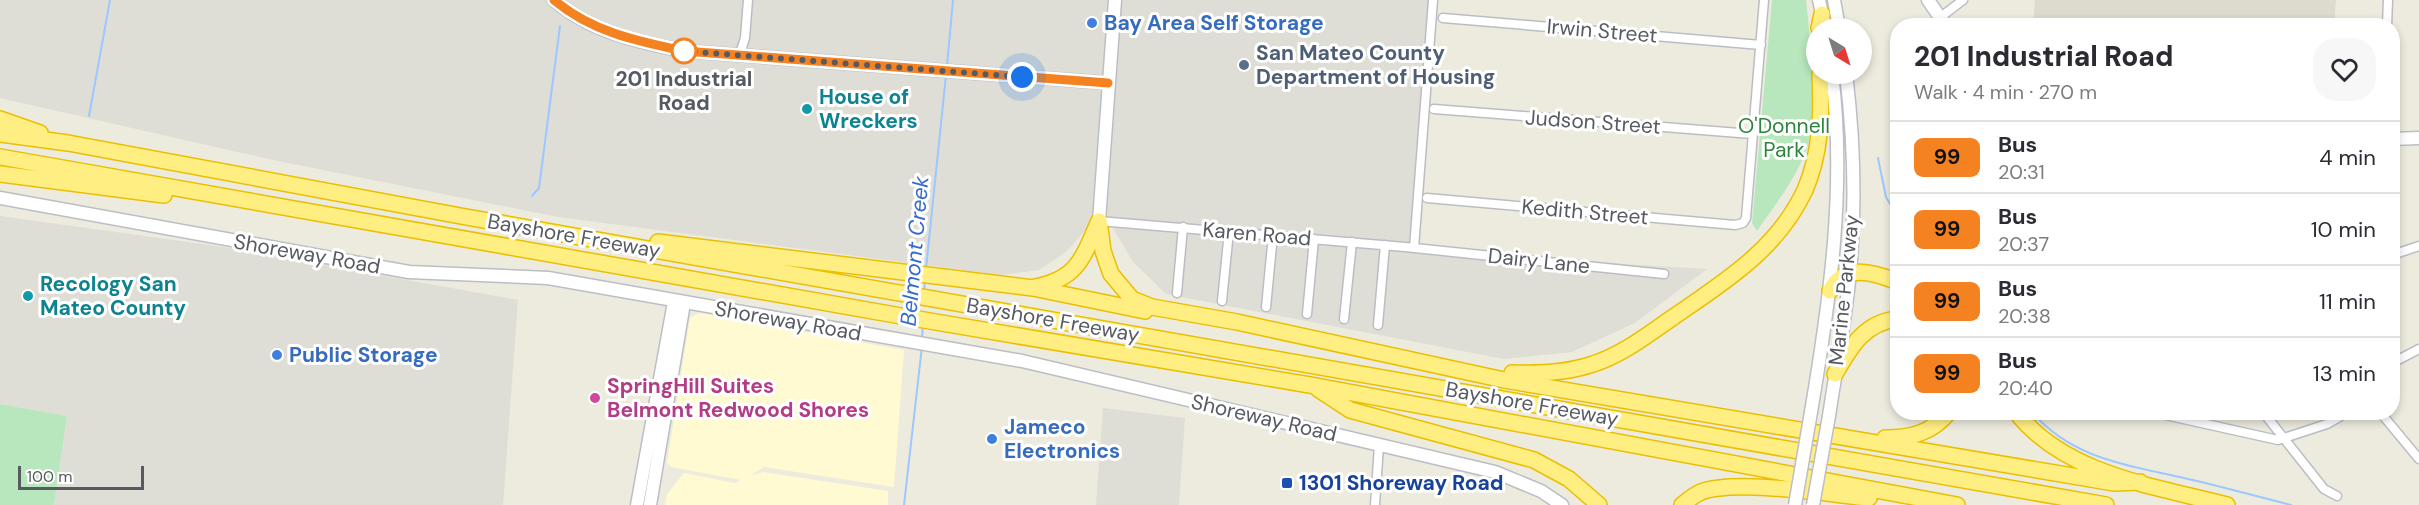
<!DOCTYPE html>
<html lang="en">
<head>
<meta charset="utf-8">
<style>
  body { margin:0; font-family:"DM Sans",sans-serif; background:#f7f7f7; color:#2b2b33; height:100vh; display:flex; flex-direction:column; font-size:22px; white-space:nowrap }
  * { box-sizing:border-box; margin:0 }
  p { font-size:20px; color:#7c7c81 }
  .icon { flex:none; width:33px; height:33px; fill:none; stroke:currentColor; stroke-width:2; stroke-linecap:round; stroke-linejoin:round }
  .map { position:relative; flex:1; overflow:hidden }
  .details { position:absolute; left:1890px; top:18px; width:510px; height:402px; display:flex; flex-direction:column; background:#fff; border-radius:24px; box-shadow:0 3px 9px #0003 }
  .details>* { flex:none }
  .badge { padding:0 12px; border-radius:9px; font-size:21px; line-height:39px }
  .needle { width:39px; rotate:142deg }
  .controls { position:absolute; left:1806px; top:18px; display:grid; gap:12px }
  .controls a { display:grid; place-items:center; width:66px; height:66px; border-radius:50%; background:#fff; box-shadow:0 3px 9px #0003; font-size:30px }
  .scale { position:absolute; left:18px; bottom:15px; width:126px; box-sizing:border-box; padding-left:6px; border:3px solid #575b61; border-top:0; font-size:16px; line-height:21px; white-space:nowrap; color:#575b61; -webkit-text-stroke:4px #fff; paint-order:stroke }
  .you { position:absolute; width:30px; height:30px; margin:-15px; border:4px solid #fff; border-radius:50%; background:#1a73e8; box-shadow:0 0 0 9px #1a73e833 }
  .map>.badge { position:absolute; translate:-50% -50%; box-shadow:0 0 0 3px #fff }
  .round { display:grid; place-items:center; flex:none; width:63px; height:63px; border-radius:24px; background:#f7f7f7 }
  .overview { display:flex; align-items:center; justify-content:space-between; height:102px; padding:0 24px }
  h1 { font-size:28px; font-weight:800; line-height:45px }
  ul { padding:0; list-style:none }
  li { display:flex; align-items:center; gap:18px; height:72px; padding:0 24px; border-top:2px solid #e1e1e2 }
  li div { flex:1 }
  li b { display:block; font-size:22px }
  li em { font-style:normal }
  li .badge { min-width:66px; font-weight:700; text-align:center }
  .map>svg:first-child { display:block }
  .commercial { fill:#fffad1 }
  .industrial { fill:#dfded6 }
  .education { fill:#dcdbcd }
  .green { fill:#b8e7be }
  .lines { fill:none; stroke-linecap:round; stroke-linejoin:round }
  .stream { stroke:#9cc7ff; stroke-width:2 }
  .street-casing { stroke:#bcbdc4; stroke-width:11 }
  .secondary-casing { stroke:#bbbec6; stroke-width:15 }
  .highway-casing { stroke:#ebbf00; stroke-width:18 }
  .street { stroke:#fff; stroke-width:8 }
  .secondary { stroke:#fff; stroke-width:12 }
  .highway { stroke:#ffef83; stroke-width:15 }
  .secondary-bridge-casing { stroke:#bbbec6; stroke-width:15; stroke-linecap:butt }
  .secondary-bridge { stroke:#fff; stroke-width:12 }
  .line-casing { stroke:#fff; stroke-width:14 }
  .line { stroke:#f58220; stroke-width:9 }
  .walk { stroke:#575b61; stroke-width:6; stroke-dasharray:0 10.8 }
  .shop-dot { fill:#3f7fe0; stroke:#fff; stroke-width:2 }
  .stop-dot { fill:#fff; stroke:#f58220; stroke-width:3 }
  .service-dot { fill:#5c6f8a; stroke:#fff; stroke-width:2 }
  .culture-dot { fill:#0f9aa8; stroke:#fff; stroke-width:2 }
  .hotel-dot { fill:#d1479c; stroke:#fff; stroke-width:2 }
  .transit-dot { fill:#1a4fb4; stroke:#fff; stroke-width:2 }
  .labels { text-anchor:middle; stroke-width:6; stroke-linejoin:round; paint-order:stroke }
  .shop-label { font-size:21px; font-weight:bold; fill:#366cbe; stroke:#fff; text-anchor:start }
  .street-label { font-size:21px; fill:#575b61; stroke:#fff }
  .service-label { font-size:21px; font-weight:bold; fill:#4e5e75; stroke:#fff; text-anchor:start }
  .stop-label { font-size:21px; font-weight:bold; fill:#575b61; stroke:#fff }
  .culture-label { font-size:21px; font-weight:bold; fill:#0d838f; stroke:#fff; text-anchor:start }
  .park-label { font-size:21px; fill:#2d843c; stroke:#fff }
  .hotel-label { font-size:21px; font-weight:bold; fill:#b23c85; stroke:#fff; text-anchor:start }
  .transit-label { font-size:21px; font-weight:bold; fill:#164399; stroke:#fff; text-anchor:start }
  .water-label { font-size:22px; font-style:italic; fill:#356bcb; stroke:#fff }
</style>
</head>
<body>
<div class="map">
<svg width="2419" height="505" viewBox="0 0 2419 505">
  <rect width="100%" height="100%" fill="#edebde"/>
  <path class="commercial" d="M699 313 904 350 894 487 764 467 750 476 763 472 888 491V505H665L667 494 684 473 735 483 741 480 671 467 667 463 690 318Z"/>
  <path class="industrial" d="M0 0H1432L1418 252 1707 269 1635 323 1572 352 1504 359 1166 294 1133 262 1103 211 1066 252 1039 270 1001 275 558 217 273 160 0 98Z
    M0 216 224 247 518 300 503 505H54L67 416 0 404Z
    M1103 408 1185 418 1179 505H1096Z"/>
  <path class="education" d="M2035 0H2336L2334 25H2033Z"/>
  <path class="green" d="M1772 0H1806C1810 32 1817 120 1807 148 1796 179 1775 205 1757 231L1752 223Z
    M0 404 67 416 54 505H0Z"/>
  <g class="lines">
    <path class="stream" d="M947 66 953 0
      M89 116 110 0
      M1878 158 1886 197 1898 217
      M532 196 539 188 560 26
      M926 269 946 75
      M924 293 925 280
      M922 338 923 325
      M2032 412C2072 459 2128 465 2184 478 2220 486 2255 496 2291 505
      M904 505 922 346"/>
    <g class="street-casing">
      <path id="street" d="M1443 18 1761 45
        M1929 26 1963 0
        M2387 26 2388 0
        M740 54 745 38 748 0
        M1434 109 1752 134
        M1427 198 1735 225 1743 223 1746 218 1764 0
        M1099 221 1405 247 1664 274
        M1414 248 1433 0
        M2392 255 2419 246
        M1177 293 1183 227
        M1222 301 1229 231
        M1266 307 1273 235
        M1307 314 1314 239
        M1344 319 1352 242
        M1378 325 1385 245
        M2392 363 2419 349
        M2152 412 2278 440 2327 424 2348 412
        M2263 412 2324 489 2337 496
        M2380 412 2419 459
        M1375 505 1379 445"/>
    </g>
    <g class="secondary-casing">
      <path id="secondary" d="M554 0C591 32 638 42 684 51L1108 83
        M1819 0 1824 22
        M1834 0 1839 28
        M1928 0 1946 26
        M2392 139 2419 138
        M0 198 409 272 548 278 1022 361 1495 472 1541 491 1562 505
        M1099 221 1115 0
        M1811 412C1830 300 1846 187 1832 74
        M1829 416C1836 368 1846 319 1850 271 1856 205 1854 139 1846 74
        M637 505 674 302
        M650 505 684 303"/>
    </g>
    <g class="highway-casing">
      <path id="highway" d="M1819 28 1822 14
        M0 119 40 133
        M0 134 68 143 466 217 2106 505
        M0 157 918 319 1310 385 1957 505
        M0 174 164 195
        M1099 221 1103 251 1111 274 1132 299 1152 307 1237 322 1504 380 2114 483 2140 482
        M658 242 1033 288 1145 311
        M1035 287C1078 279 1083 257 1099 221
        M1830 291C1844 263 1873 272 1898 282
        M1512 373C1540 374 1567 373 1593 364 1622 355 1647 335 1672 318 1724 282 1777 250 1805 190 1821 153 1822 113 1820 74
        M1835 374C1850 348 1864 322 1898 319
        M1318 389 1350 410 1534 460 1569 479 1599 505
        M2016 412C2065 475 2155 486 2227 505
        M1885 438C1911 438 1932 433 1949 412
        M1682 505C1688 500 1694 495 1701 492 1735 479 1830 494 1869 498"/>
    </g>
    <use href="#street" class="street"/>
    <use href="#secondary" class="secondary"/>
    <use href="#highway" class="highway"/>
    <g class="secondary-bridge-casing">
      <path id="secondary-bridge" d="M1795 505 1811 412
        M1813 505 1829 416"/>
    </g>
    <use href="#secondary-bridge" class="secondary-bridge"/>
  </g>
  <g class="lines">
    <g class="line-casing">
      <path id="line" d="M554 0C592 32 637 41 684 51L1108 83"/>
    </g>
    <use href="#line" class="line"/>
    <path class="walk" d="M684 51 1022 77"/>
  </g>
  <g class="shop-dot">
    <circle cx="1092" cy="23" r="6"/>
    <circle cx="277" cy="355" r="6"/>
    <circle cx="992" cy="439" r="6"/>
  </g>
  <circle class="stop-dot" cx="684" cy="51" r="12"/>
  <circle class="service-dot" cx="1244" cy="65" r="6"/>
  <g class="culture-dot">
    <circle cx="807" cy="109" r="6"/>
    <circle cx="28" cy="296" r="6"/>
  </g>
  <circle class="hotel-dot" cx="595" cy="398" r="6"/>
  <rect class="transit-dot" x="1281" y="477" width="12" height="12" rx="3"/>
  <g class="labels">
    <g class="shop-label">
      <text x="1104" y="30">Bay Area Self Storage</text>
      <text x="289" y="362">Public Storage</text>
      <text x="1004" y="434">Jameco<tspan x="1004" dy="24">Electronics</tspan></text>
    </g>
    <g class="street-label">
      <text transform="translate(1602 31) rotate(5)" y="7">Irwin Street</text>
      <text transform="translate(1593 122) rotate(4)" y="7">Judson Street</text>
      <text transform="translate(1585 212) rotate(5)" y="7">Kedith Street</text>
      <text transform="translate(1257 234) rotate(5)" y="7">Karen Road</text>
      <text transform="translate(574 236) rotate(10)" y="7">Bayshore Freeway</text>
      <text transform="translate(307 254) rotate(10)" y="7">Shoreway Road</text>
      <text transform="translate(1539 261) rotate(6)" y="7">Dairy Lane</text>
      <text transform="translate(1844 290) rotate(-84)" y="7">Marine Parkway</text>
      <text transform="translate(1053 320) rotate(10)" y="7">Bayshore Freeway</text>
      <text transform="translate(788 321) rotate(10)" y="7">Shoreway Road</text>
      <text transform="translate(1532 404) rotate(10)" y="7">Bayshore Freeway</text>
      <text transform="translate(1264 418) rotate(13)" y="7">Shoreway Road</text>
    </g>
    <g class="service-label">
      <text x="1256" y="60">San Mateo County<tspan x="1256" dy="24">Department of Housing</tspan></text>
    </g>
    <g class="stop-label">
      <text x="684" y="86">201 Industrial<tspan x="684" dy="24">Road</tspan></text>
    </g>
    <g class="culture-label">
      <text x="819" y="104">House of<tspan x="819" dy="24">Wreckers</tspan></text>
      <text x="40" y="291">Recology San<tspan x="40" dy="24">Mateo County</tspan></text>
    </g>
    <g class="park-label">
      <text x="1784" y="133">O'Donnell<tspan x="1784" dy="24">Park</tspan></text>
    </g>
    <g class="hotel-label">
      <text x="607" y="393">SpringHill Suites<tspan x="607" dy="24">Belmont Redwood Shores</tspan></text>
    </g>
    <g class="transit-label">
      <text x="1299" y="490">1301 Shoreway Road</text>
    </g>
    <g class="water-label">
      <text transform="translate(914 251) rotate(-85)" y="8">Belmont Creek</text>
    </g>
  </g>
</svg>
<div class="controls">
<a><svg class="needle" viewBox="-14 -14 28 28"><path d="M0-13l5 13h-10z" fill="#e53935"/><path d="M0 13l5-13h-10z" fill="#7c7c81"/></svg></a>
</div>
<div class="scale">100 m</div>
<div class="you" style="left:1022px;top:77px"></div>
<section class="details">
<div class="overview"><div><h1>201 Industrial Road</h1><p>Walk · 4 min · 270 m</p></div><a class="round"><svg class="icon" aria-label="heart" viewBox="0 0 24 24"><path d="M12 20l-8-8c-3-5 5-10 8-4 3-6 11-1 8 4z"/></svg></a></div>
<ul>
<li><span class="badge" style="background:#f58220;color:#111">99</span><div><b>Bus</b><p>20:31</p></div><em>4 min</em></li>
<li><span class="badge" style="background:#f58220;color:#111">99</span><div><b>Bus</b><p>20:37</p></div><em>10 min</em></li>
<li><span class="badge" style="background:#f58220;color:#111">99</span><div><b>Bus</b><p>20:38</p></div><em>11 min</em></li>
<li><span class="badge" style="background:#f58220;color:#111">99</span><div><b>Bus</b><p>20:40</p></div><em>13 min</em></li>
</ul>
</section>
</div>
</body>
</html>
